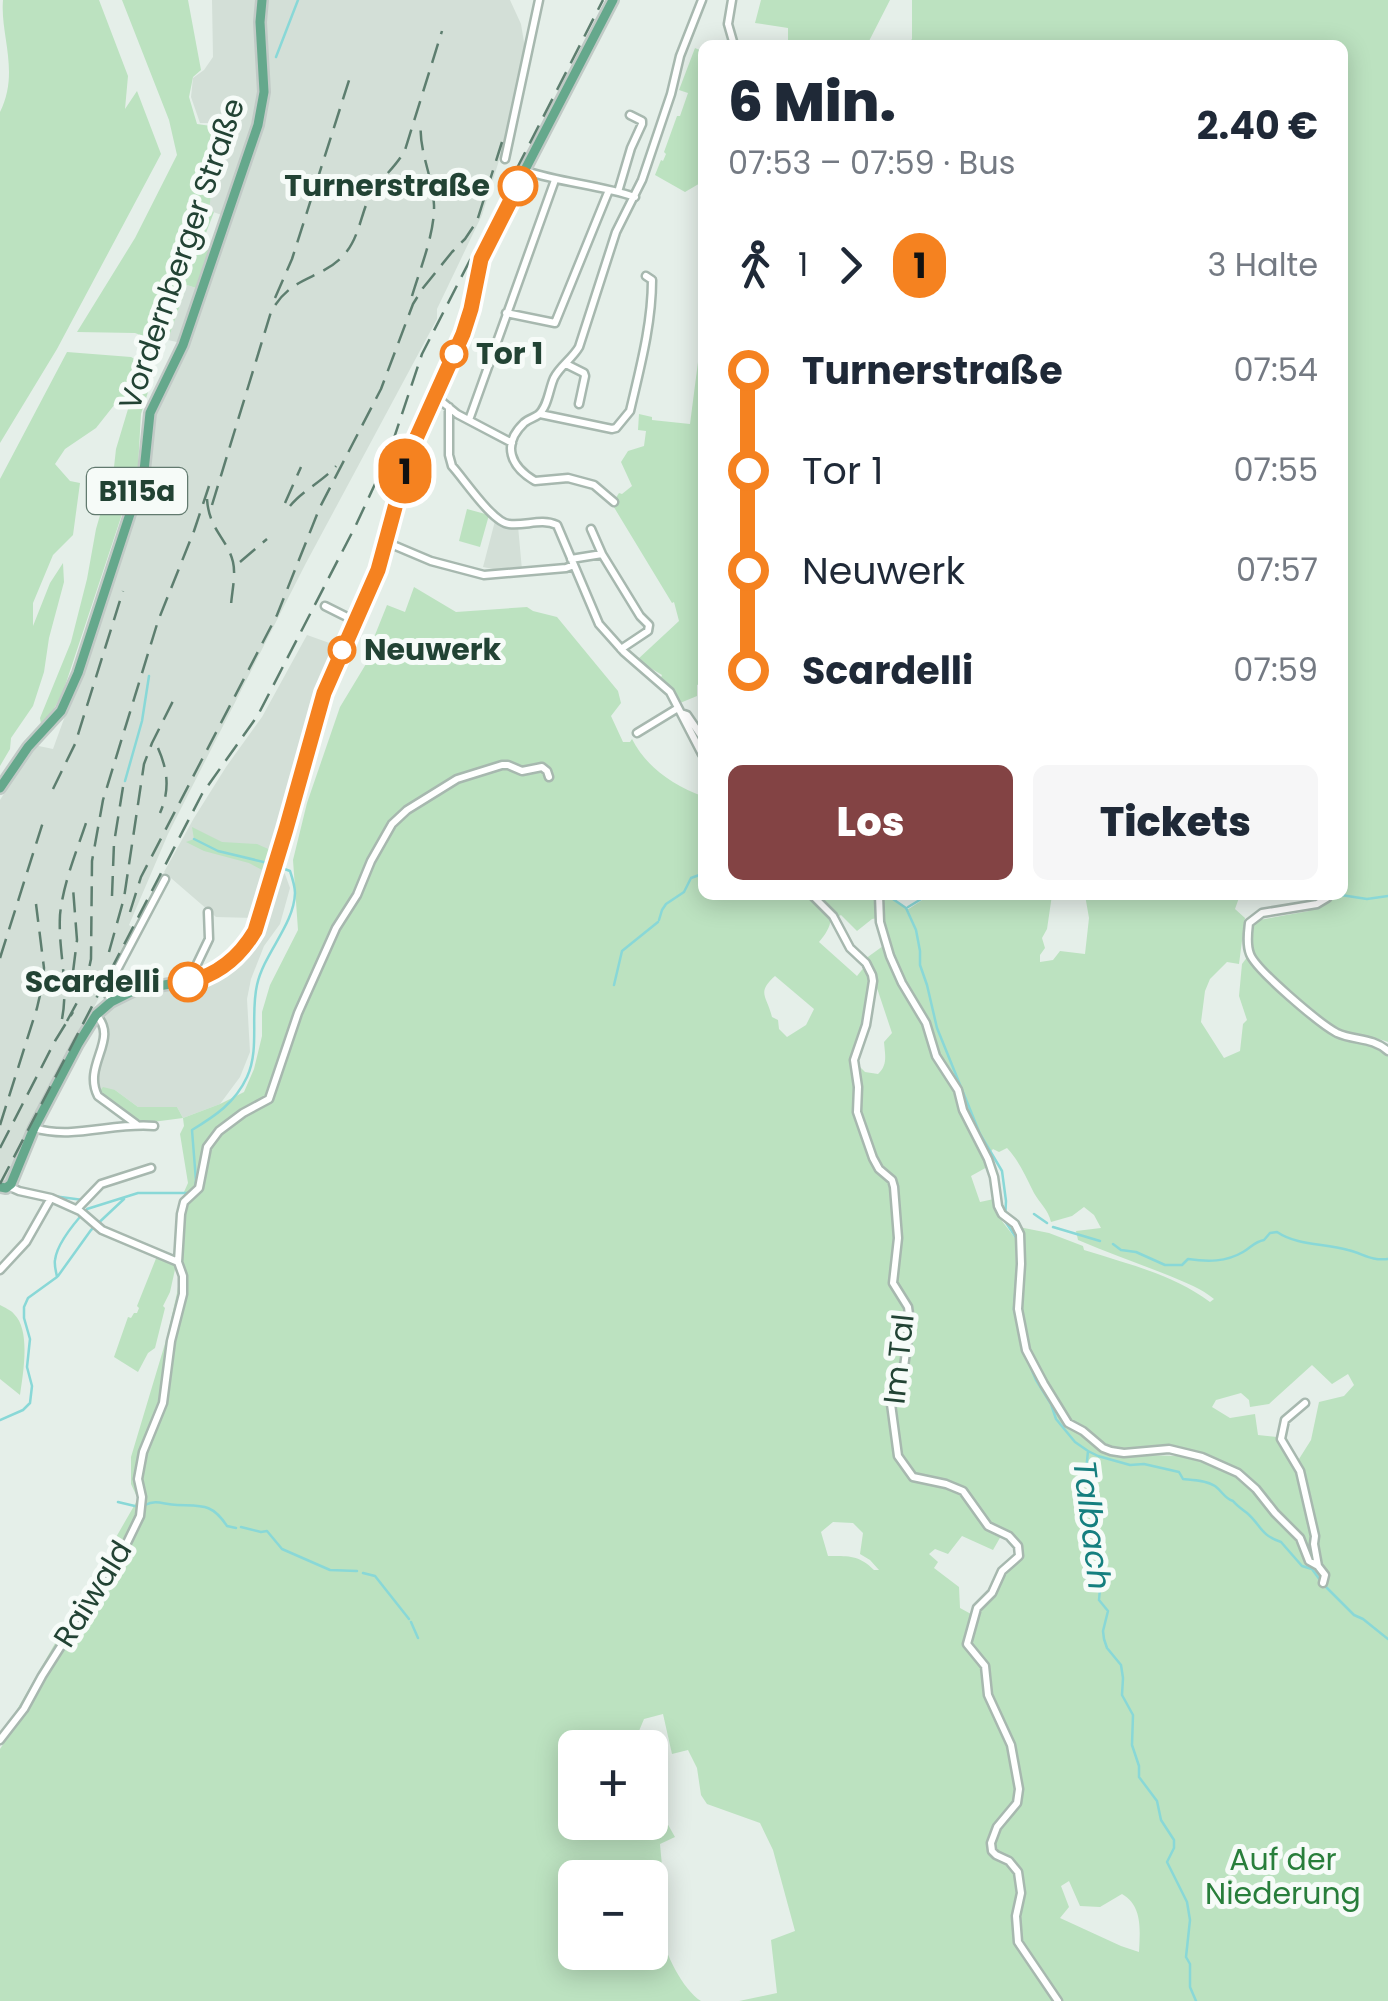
<!DOCTYPE html>
<html lang="de">
<head>
<meta charset="utf-8">
<style>
  body { margin:0; font-family:Poppins,sans-serif; background:#f6f6f7; color:#1f2937; height:100vh; display:flex; flex-direction:column; font-size:38px; white-space:nowrap }
  * { box-sizing:border-box; margin:0 }
  p { font-size:32px; color:#747a83 }
  .icon { flex:none; width:55px; height:55px; fill:none; stroke:currentColor; stroke-width:2; stroke-linecap:round; stroke-linejoin:round }
  .map { position:relative; flex:1; overflow:hidden }
  .details { position:absolute; left:698px; top:40px; width:650px; height:860px; display:flex; flex-direction:column; background:#fff; border-radius:15px; box-shadow:0 5px 25px #0003 }
  .details>* { flex:none }
  .badge { padding:0 20px; border-radius:32px; font-size:35px; line-height:65px }
  .controls { position:absolute; left:558px; top:1730px; display:grid; gap:20px }
  .controls a { display:grid; place-items:center; width:110px; height:110px; border-radius:15px; background:#fff; box-shadow:0 5px 25px #0003; font-size:50px }
  .map>.badge { position:absolute; translate:-50% -50%; box-shadow:0 0 0 5px #fff }
  .legs { display:flex; align-items:center; gap:15px; height:110px; padding:0 30px; font-size:32px }
  .legs p { margin-inline-start:auto }
  .overview { display:flex; align-items:center; justify-content:space-between; height:170px; padding:0 30px }
  h1 { font-size:55px; font-weight:800; line-height:75px }
  .primary-button { display:flex; gap:20px; margin-top:auto; padding:20px 30px }
  .primary-button a { flex:1; height:115px; border-radius:15px; background:#834344; color:#fff; font-size:40px; font-weight:800; line-height:115px; text-align:center }
  .primary-button a+a { background:#f6f6f7; color:#1f2937 }
  ul { padding:0 30px; list-style:none }
  li { display:flex; align-items:center; gap:35px; height:100px; font-size:38px }
  li i { display:grid; place-items:center; width:15px; height:100%; margin:0 12px; background:currentColor }
  li i::after { content:''; width:25px; height:25px; margin:-12px; border:8px solid; border-radius:50%; background:#fff }
  li p { margin-inline-start:auto }
  li:first-child i { background:linear-gradient(#0000 50%,currentColor 0) }
  li:last-child i { background:linear-gradient(currentColor 50%,#0000 0) }
  .map>svg:first-child { display:block }
  .built { fill:#d3dfd7 }
  .green { fill:#bce2c0; fill-rule:evenodd }
  .lines { fill:none; stroke-linecap:round; stroke-linejoin:round }
  .stream { stroke:#89d8d7; stroke-width:2.5 }
  .minor-casing { stroke:#a7b8af; stroke-width:11 }
  .major-casing { stroke:#c1cac6; stroke-width:14 }
  .minor { stroke:#fff; stroke-width:6 }
  .major { stroke:#65a88c; stroke-width:9 }
  .rail { stroke:#5d7e6f; stroke-width:2.5; stroke-dasharray:20 10; stroke-linecap:butt }
  .line-1-casing { stroke:#fff; stroke-width:22 }
  .line-1 { stroke:#f58220; stroke-width:15 }
  .stop-1-dot { fill:#fff; stroke:#f58220; stroke-width:5 }
  .labels { text-anchor:middle; stroke-width:10; stroke-linejoin:round; paint-order:stroke }
  .shield { fill:#f6fbf8; stroke:#627a6f; stroke-width:2.5 }
  .shield-label { font-size:28px; font-weight:bold; fill:#224334 }
  .stop-label { font-size:30px; font-weight:bold; fill:#224334; stroke:#f6fbf8; text-anchor:end }
  .street-label { font-size:30px; fill:#224334; stroke:#f6fbf8 }
  .park-label { font-size:30px; fill:#287e3b; stroke:#f6fbf8 }
  .water-label { font-size:32px; font-style:italic; fill:#157f7f; stroke:#f6fbf8 }
</style>
</head>
<body>
<div class="map">
<svg width="1388" height="2001" viewBox="0 0 1388 2001">
  <rect width="100%" height="100%" fill="#e5efe9"/>
  <path class="built" d="M212 0H510L521 24 526 54 506 138 482 215 437 309V319L306 563 168 834 129 925 135 929 81 1032 10 1180 0 1191V800L34 745 53 749 89 650 148 464 151 423 155 410 227 217 208 210 218 168 217 127 213 123H200L191 97 193 78 204 70 213 57Z
    M187 285 199 289 181 343 168 340Z
    M495 521 500 525 518 526 522 570 508 572 483 567Z
    M307 635 338 646 254 918 216 917 164 872 194 818 226 767 262 717Z
    M279 869 285 874 290 888 280 924 264 946 251 979 247 999 250 1052 240 1077 220 1104 183 1118 177 1107H138L115 1090 98 1093 96 1068 106 1033V1025L101 1016 117 1003 134 995 198 986 213 981 235 968 250 952 263 922Z"/>
  <path class="green" d="M3 0H99L128 76 125 109 137 91 161 154 57 349 0 443V112C20 72 0 35 3 0Z
    M122 0H188L201 70 193 77 189 97 197 124 211 126 215 171 209 209 214 212 201 246 210 251 199 289 187 285 168 340 157 341 135 333 77 332 135 238 177 155 169 120Z
    M761 0H890L867 45H788V28L755 23Z
    M912 0H1388V1042C1373 1036 1356 1036 1342 1030 1324 1023 1252 961 1249 943 1248 938 1249 933 1250 927L1259 920 1309 911 1315 895H1342V45H908L912 39Z
    M695 48 702 51V182L685 192 655 175 661 160 663 161 666 154 664 152 677 116H680L688 93 679 90Z
    M702 331V683L697 685V696L680 703 671 690 660 680 662 675 637 660 679 621 674 602 672 603 612 504 619 493 622 494 632 486 621 462 628 451 644 446 646 431 638 430 639 414 652 417V420L690 424Z
    M67 352 131 357 155 370 141 414 138 466 63 692 48 720 41 724 40 718 71 642 87 579 96 529 114 467 116 449 128 409 115 404 96 428 65 449 55 464 70 481 80 483 73 535 53 555 33 603V626L50 583 63 563 64 582 49 638 44 672 33 706 11 738 10 749 0 766V479Z
    M467 509 489 515 480 547 459 541Z
    M414 587 456 612 527 607 533 611 557 617 618 691 621 703 611 716 623 742H630L632 739C646 767 673 785 702 796V895H804C808 900 814 901 819 904 838 915 830 929 819 942L857 976 865 966 872 980 867 997 864 1025 852 1063 857 1085V1117L864 1140 867 1136C856 1110 862 1091 857 1064L865 1072 878 1074C888 1065 885 1055 884 1042L892 1033 875 982 872 967 865 959 883 946 901 988 926 1027 936 1061 954 1087 965 1118 989 1166 971 1176 980 1202 994 1199 1002 1221 1015 1238 1016 1265 1022 1267 1023 1244 1019 1227 1049 1233 1083 1246 1084 1250C1128 1264 1172 1274 1210 1302L1214 1299C1201 1288 1186 1283 1170 1276 1140 1264 1109 1253 1078 1240L1076 1231 1101 1228 1094 1215 1084 1207 1072 1216 1051 1222C1048 1209 1040 1204 1034 1193 1025 1176 1020 1162 1007 1148L999 1152 993 1149 988 1155 969 1119 956 1084 938 1058 926 1022 899 973 883 932 881 898H893L907 910 930 895H1052L1047 929 1042 938 1045 948 1040 955V962L1053 960 1060 951 1085 954 1089 918 1085 895H1240L1235 909 1245 918 1239 964 1227 962 1210 979 1205 991 1201 1022 1224 1058 1240 1051 1243 1024 1247 1020 1239 996 1242 964 1248 956 1259 969 1325 1027 1345 1037 1372 1042 1388 1056V2001H739L777 1993 771 1940 795 1931 773 1850 760 1823 707 1804 701 1795 697 1768 688 1750 672 1754 663 1714 644 1719 639 1731 646 1747 575 1748V1822H650V1793L675 1837 660 1844C661 1857 663 1871 663 1884 664 1900 657 1916 661 1933 665 1953 683 1990 701 2001H0V1749L16 1724 23 1718 15 1713 138 1499 131 1484V1457L167 1337 177 1293 182 1260 185 1212 184 1192 188 1183 180 1134 184 1126 183 1118 145 1123 120 1109 98 1093 103 1087 115 1090 138 1107H177L183 1118 220 1104 244 1092 254 1069 262 1036V1012L270 985 298 930 293 860 307 803 340 707 372 654 371 645 387 605 405 612ZM775 976 814 1009 806 1025 787 1037 779 1029 778 1020 772 1017C767 996 756 993 775 976ZM1312 1365 1332 1384 1348 1374 1354 1385 1344 1396 1319 1402 1311 1440 1299 1459 1316 1527V1542L1313 1543 1298 1470 1277 1437 1258 1435 1255 1414 1230 1418 1212 1407 1216 1400 1241 1393 1249 1400 1250 1407 1269 1404ZM1161 1445C1215 1457 1239 1464 1274 1509 1284 1521 1297 1530 1305 1544L1302 1545 1259 1495 1236 1474 1210 1462 1184 1456 1140 1455 1138 1448ZM941 1481C976 1490 966 1502 987 1522 1001 1536 1026 1532 1020 1560L1005 1572 992 1596 978 1609 970 1636H964L971 1614 960 1608 959 1587 934 1568 938 1562 929 1554 935 1549 948 1554 962 1536 993 1550 1001 1536C969 1518 979 1495 940 1484ZM833 1522 853 1523 863 1533 860 1554 870 1560 879 1570H874C859 1555 849 1556 828 1556L821 1532ZM575 1878H650V1952H575ZM1069 1881 1080 1906 1100 1907 1122 1894C1143 1906 1140 1931 1139 1952L1121 1946 1060 1918 1069 1907 1061 1886Z
    M192 827 222 842 257 844 275 852 268 873 249 863 204 851 186 842 194 839Z
    M815 895H875L878 918 872 919 857 931 841 915 837 917Z
    M157 1256 175 1262 176 1265 170 1292 163 1306 165 1308 155 1348 148 1353 138 1372 114 1357 128 1317 131 1318 134 1313H137L139 1308 137 1306Z
    M0 1305C5 1308 11 1310 14 1314 31 1330 23 1374 20 1395L0 1379Z"/>
  <g class="lines">
    <path class="stream" d="M276 57 298 0
      M125 781 142 721 149 676
      M194 839 218 851 272 864
      M887 895 906 908 916 930 920 951V965L927 985 937 1028 980 1134 1002 1171 1006 1201 1005 1221 1017 1239
      M1341 895 1367 899 1388 896
      M908 907 928 895
      M659 920 662 910 666 904 684 892 691 878 702 874
      M614 985 622 951 658 922
      M53 1196 83 1200
      M1034 1214 1047 1223
      M1053 1227 1100 1241
      M1113 1244 1121 1250 1136 1252 1165 1265H1182L1188 1259C1208 1262 1226 1262 1243 1252 1252 1247 1254 1242 1264 1240L1270 1233 1277 1232C1298 1246 1324 1243 1348 1250 1364 1254 1371 1261 1388 1259
      M1018 1257 1014 1309 1023 1348
      M58 1276 91 1230 124 1199
      M1026 1356 1036 1380 1051 1404 1056 1419 1075 1442 1088 1451 1086 1471 1095 1508 1097 1568 1101 1577 1099 1600 1108 1611 1103 1631 1104 1639 1107 1648 1121 1665 1123 1678 1122 1695 1133 1715 1132 1745 1139 1766V1777L1157 1801 1161 1820 1174 1840V1848L1167 1862 1187 1902 1190 1920 1186 1957 1190 1964V1987L1196 2001
      M0 1420 23 1410 30 1403 32 1386 27 1367 30 1339 24 1318V1307L28 1298 57 1277C56 1271 54 1265 55 1260 57 1243 76 1221 87 1209L138 1193H189L195 1188 196 1181 192 1130C215 1116 235 1103 247 1077 260 1049 250 1015 257 985 264 953 294 925 295 893 295 887 292 877 290 871L279 867
      M1088 1451 1098 1456 1130 1465 1144 1464 1179 1472 1183 1479C1193 1480 1206 1480 1215 1486 1223 1492 1224 1498 1233 1501 1237 1506 1242 1509 1247 1513 1261 1525 1260 1535 1281 1542L1302 1566 1312 1569 1320 1580
      M118 1502 139 1507
      M145 1505C157 1499 164 1505 177 1505 202 1506 212 1503 227 1526L236 1528
      M241 1527 261 1532 267 1531 282 1549 330 1570 357 1571
      M363 1573 375 1576 409 1619
      M1325 1586 1354 1615 1363 1619 1388 1639
      M411 1622 418 1638"/>
    <g class="minor-casing">
      <path id="minor" d="M732 0 728 24 734 45
        M505 159 539 0
        M526 171C562 183 600 185 635 197
        M618 192 631 148 642 124V121L630 115
        M506 313 555 323 609 190
        M566 364 584 373 585 376 579 404
        M435 396 457 414 512 443
        M449 407V455L452 466C464 479 493 523 509 524 526 526 541 518 557 525L599 624 624 652 670 692 702 754
        M540 414 612 429 616 428 630 411C640 368 652 324 652 280L646 276
        M469 420 555 180
        M614 502 594 485 568 478 535 481C511 467 501 445 524 423 528 419 534 418 538 415 548 407 549 389 554 378 560 366 572 359 579 347L616 232 642 180 671 94 680 56 702 0
        M591 529 602 554
        M386 542 431 561 484 575 566 568 574 565
        M571 559 602 554 640 616 649 625 648 631 621 649
        M325 606 355 621
        M681 713 687 715 702 737
        M637 733 678 708
        M812 895 833 916 850 948 866 963 872 975 873 981 866 1025 854 1060 858 1087 857 1112 873 1158 879 1169 892 1180 894 1187 898 1238 893 1283 908 1307 910 1322 904 1367 892 1393 891 1404 898 1456 913 1477 946 1484 963 1491 988 1526 1009 1536 1018 1546 1019 1556 1002 1571 992 1593 977 1608 967 1644 985 1666 988 1695 1011 1745 1019 1789 1017 1803 997 1827 991 1843 992 1851 996 1855 1009 1861 1018 1872 1021 1893 1016 1916 1018 1942 1058 2001
        M879 895 880 922 890 956 902 983 926 1023 936 1056 958 1090 963 1110 988 1159 994 1177 998 1206 1002 1214 1015 1224 1020 1234 1021 1264 1018 1309 1026 1350 1044 1384 1068 1423 1083 1431 1103 1448 1111 1451 1124 1453 1169 1449 1202 1457 1238 1473 1256 1489 1275 1513 1300 1538 1309 1561 1318 1566 1314 1544 1315 1536 1300 1471 1281 1439 1285 1420 1305 1403
        M1326 895 1327 898 1317 904 1262 913 1249 923C1248 932 1246 944 1250 954 1256 970 1320 1024 1337 1033 1355 1041 1372 1037 1388 1051
        M199 979 197 964 209 939 208 912
        M111 1002 108 994 109 985 165 879
        M96 1015C120 1039 82 1065 98 1096L136 1124
        M34 1128C73 1140 114 1122 154 1126
        M51 1198 80 1211 102 1230 178 1262
        M77 1209 101 1184 151 1168
        M0 1270 26 1242 51 1198 19 1191 10 1187
        M1318 1566 1325 1575 1323 1583
        M0 1740 24 1709 42 1676 68 1635 80 1609 105 1572 124 1549 140 1516 142 1497 138 1479 143 1452 163 1403 171 1341 183 1294V1276L178 1262 181 1214 184 1202 199 1188 207 1147 219 1131 243 1113 269 1099 298 1013 336 928 357 895 371 861 392 824 407 810 457 779 502 765H508L522 771 542 767 547 771 549 777"/>
    </g>
    <g class="major-casing">
      <path id="major" d="M0 788 28 747 61 711 78 673 144 471 150 413 183 345 258 125 264 92 260 22 262 0
        M0 1187 6 1188 11 1184 34 1128 78 1044 96 1015 111 1002 135 990 199 979 215 972 239 953 255 931 286 829 324 693 378 570 410 452 463 334 486 245 613 0"/>
    </g>
    <use href="#minor" class="minor"/>
    <use href="#major" class="major"/>
    <path class="rail" d="M412 296C420 269 435 233 434 205 433 176 418 151 421 121
      M275 298 292 259 352 71
      M207 499C209 530 227 538 233 562 236 575 232 591 231 605
      M285 503 301 467
      M212 505 271 312C291 275 319 281 343 256 358 240 360 219 368 200 377 181 395 169 405 150L442 31
      M290 506C303 490 322 482 336 466
      M240 562 267 539
      M158 748C168 771 170 790 160 813
      M53 789 75 744 123 591
      M112 896 114 843 123 787
      M130 912 141 877 277 615 320 507 381 389 413 304 423 288 452 252 465 239 477 221 502 142
      M109 952 124 898 144 764 152 743 177 693
      M0 958 43 822
      M73 972 77 940 73 888
      M62 1019C69 983 58 951 60 915 63 884 76 853 86 823
      M67 1021 85 988 91 959 92 861 103 800 158 621 194 531 209 486
      M0 1125 37 1008 43 982 44 968 36 904
      M0 1148 55 1041 73 1012
      M0 1184 202 794 258 715 356 525 388 456 422 354 603 0"/>
  </g>
  <g class="lines">
    <g class="line-1-casing">
      <path id="line-1" d="M188 982C218 975 239 958 255 931L286 829 324 693 378 570 410 452 463 334 471 309 481 259 518 186"/>
    </g>
    <use href="#line-1" class="line-1"/>
  </g>
  <g class="stop-1-dot">
    <circle cx="518" cy="186" r="18"/>
    <circle cx="454" cy="354" r="12"/>
    <circle cx="342" cy="650" r="12"/>
    <circle cx="188" cy="982" r="18"/>
  </g>
  <g class="labels">
    <rect class="shield" x="87" y="468" width="100" height="46" rx="8"/>
    <g class="shield-label">
      <text x="137" y="501">B115a</text>
    </g>
    <g class="stop-label">
      <text x="490" y="196">Turnerstraße</text>
      <text x="476" y="364" text-anchor="start">Tor 1</text>
      <text x="364" y="660" text-anchor="start">Neuwerk</text>
      <text x="160" y="992">Scardelli</text>
    </g>
    <g class="street-label">
      <text transform="translate(182 254) rotate(-71)" y="10">Vordernberger Straße</text>
      <text transform="translate(899 1359) rotate(-84)" y="10">Im Tal</text>
      <text transform="translate(93 1594) rotate(-58)" y="10">Raiwald</text>
    </g>
    <g class="park-label">
      <text x="1283" y="1870">Auf der<tspan x="1283" dy="34">Niederung</tspan></text>
    </g>
    <g class="water-label">
      <text transform="translate(1092 1525) rotate(83)" y="11">Talbach</text>
    </g>
  </g>
</svg>
<div class="controls">
<a>+</a>
<a>−</a>
</div>
<b class="badge" style="left:405px;top:471px;background:#f58220;color:#111">1</b>
<section class="details">
<div class="overview"><div><h1>6 Min.</h1><p>07:53 – 07:59 · Bus</p></div><b>2.40 €</b></div>
<div class="legs"><svg class="icon" aria-label="walk" viewBox="0 0 24 24"><circle cx="13" cy="4" r="2"/><path d="M13 8l-2 6 4 7M11 14l-3 7M7 12l3-4h3l4 4"/></svg>1<svg class="icon" aria-label="forward" viewBox="0 0 24 24"><path d="M9 5l7 7-7 7"/></svg><b class="badge" style="background:#f58220;color:#111">1</b><p>3 Halte</p></div>
<ul>
<li><i style="color:#f58220"></i><b>Turnerstraße</b><p>07:54</p></li>
<li><i style="color:#f58220"></i><span>Tor 1</span><p>07:55</p></li>
<li><i style="color:#f58220"></i><span>Neuwerk</span><p>07:57</p></li>
<li><i style="color:#f58220"></i><b>Scardelli</b><p>07:59</p></li>
</ul>
<div class="primary-button"><a>Los</a><a>Tickets</a></div>
</section>
</div>
</body>
</html>
